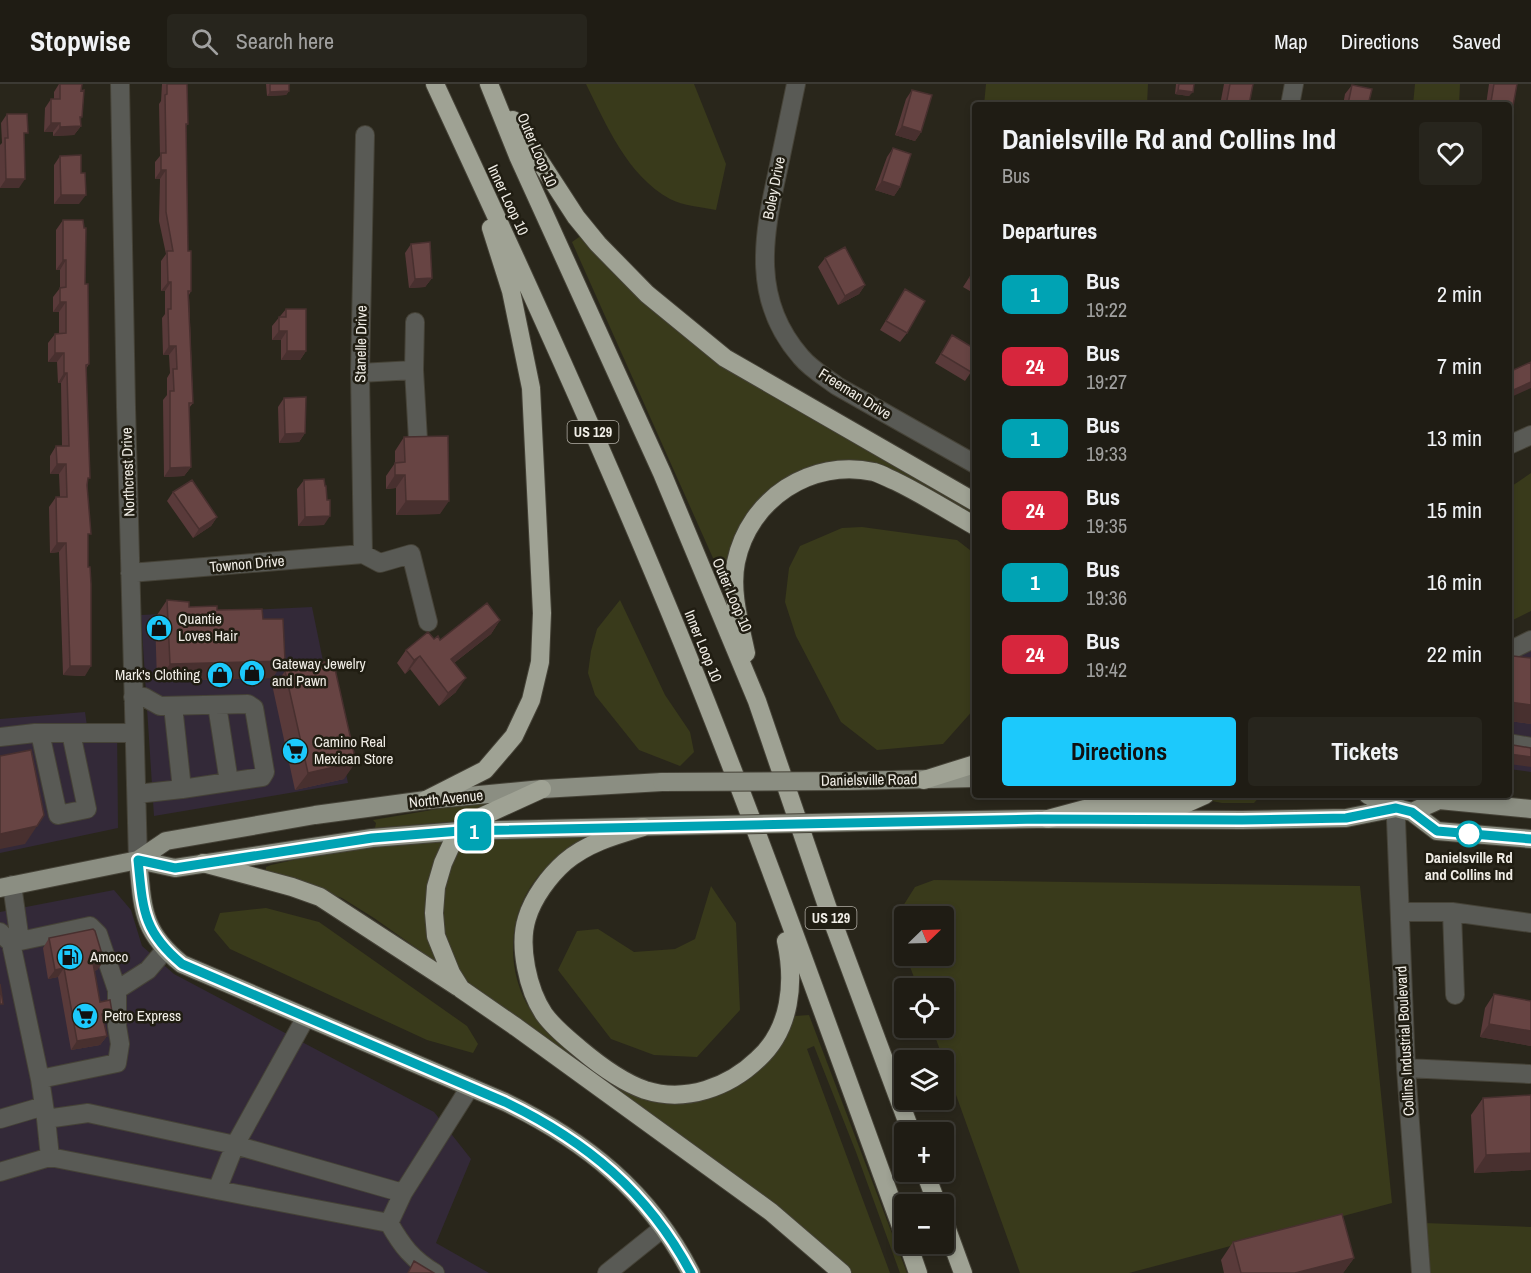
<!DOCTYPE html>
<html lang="en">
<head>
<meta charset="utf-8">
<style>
  body { margin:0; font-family:"Archivo Narrow",sans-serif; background:#27251d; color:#f1f3f6; height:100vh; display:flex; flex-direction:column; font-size:22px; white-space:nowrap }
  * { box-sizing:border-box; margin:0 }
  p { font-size:20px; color:#a1a1a0 }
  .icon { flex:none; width:33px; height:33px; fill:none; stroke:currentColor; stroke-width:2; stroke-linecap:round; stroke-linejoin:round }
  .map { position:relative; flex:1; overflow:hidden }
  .sheet { position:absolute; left:972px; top:18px; width:540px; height:696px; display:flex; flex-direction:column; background:#1f1c14; border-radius:6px; box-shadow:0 3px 9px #0003,0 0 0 2px #3c3a34 }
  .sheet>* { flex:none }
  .badge { padding:0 12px; border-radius:9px; font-size:21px; line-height:39px }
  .needle { width:39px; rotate:67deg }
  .controls { position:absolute; left:894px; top:822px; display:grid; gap:12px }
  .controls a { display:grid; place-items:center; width:60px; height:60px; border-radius:6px; background:#1f1c14; box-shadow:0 3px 9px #0003,0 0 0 2px #3c3a34; font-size:30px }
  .map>.badge { position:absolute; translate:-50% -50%; box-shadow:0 0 0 3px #fff }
  h2 { padding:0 30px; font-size:22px; line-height:54px }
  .round { display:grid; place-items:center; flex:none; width:63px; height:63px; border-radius:6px; background:#27251d }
  .summary { display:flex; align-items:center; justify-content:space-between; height:102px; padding:0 30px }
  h1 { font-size:28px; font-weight:700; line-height:45px }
  .button { display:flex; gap:12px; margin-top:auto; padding:12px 30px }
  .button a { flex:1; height:69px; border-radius:6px; background:#1cc9fc; color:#111; font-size:24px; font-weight:700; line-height:69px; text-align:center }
  .button a+a { background:#27251d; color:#f1f3f6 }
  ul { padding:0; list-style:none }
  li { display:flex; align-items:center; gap:18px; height:72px; padding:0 30px }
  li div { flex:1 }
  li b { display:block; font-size:22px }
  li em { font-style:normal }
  li .badge { min-width:66px; font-weight:700; text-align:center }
  header { display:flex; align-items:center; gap:36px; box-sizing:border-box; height:84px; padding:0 30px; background:#1f1c14; border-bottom:2px solid #3c3a34 }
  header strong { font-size:28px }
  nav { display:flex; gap:33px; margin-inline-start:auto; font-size:21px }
  .search { width:420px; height:54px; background:#27251d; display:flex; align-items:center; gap:15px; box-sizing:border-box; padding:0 21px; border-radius:6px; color:#a1a1a0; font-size:22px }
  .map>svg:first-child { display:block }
  .commercial { fill:#332938 }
  .green { fill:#393a1b }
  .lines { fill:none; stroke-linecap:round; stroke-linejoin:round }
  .minor-casing { stroke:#454237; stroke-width:20 }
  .major-casing { stroke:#454237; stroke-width:20 }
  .highway-casing { stroke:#454237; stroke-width:20 }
  .minor { stroke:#595a55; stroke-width:18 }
  .major { stroke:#8b8e82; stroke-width:18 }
  .highway { stroke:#9fa294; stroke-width:18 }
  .major-bridge-casing { stroke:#454237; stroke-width:20; stroke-linecap:butt }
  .major-bridge { stroke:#8b8e82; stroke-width:18 }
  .wall { fill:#593a3a }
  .shaded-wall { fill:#48302f }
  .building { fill:#674443; stroke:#48302f; stroke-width:1.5 }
  .line-casing { stroke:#fff; stroke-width:14 }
  .line { stroke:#00a3b4; stroke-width:9 }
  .stop-dot { fill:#fff; stroke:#00a3b4; stroke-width:3 }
  .labels { text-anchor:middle; stroke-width:5; stroke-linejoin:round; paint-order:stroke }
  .shield { fill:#201d12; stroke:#b2afa6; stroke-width:1.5 }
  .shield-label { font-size:14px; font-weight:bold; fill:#f0ede6 }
  .street-label { font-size:15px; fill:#f0ede6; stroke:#201d12 }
  .poi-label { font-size:15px; fill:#f0ede6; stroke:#201d12; text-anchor:start }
  .stop-label { font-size:15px; font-weight:bold; fill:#f0ede6; stroke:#201d12 }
</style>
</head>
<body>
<header>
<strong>Stopwise</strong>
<div class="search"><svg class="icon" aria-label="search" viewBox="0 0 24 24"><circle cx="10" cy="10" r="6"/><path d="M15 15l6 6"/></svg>Search here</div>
<nav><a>Map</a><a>Directions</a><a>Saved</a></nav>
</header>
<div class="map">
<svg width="1531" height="1189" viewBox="0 0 1531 1189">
  <rect width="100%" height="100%" fill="#29261b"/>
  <path class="commercial" d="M312 523 348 699 154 732 141 531Z
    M1531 566V688L1509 685V569Z
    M85 628 87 642 117 639 118 744 0 769V635Z
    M114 806 131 826 142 862 174 890 434 1028 471 1075 436 1159 489 1189H0V828Z"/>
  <path class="green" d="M586 0H694L726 80 716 126C702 123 683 122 670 115 627 91 607 42 586 0Z
    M986 0H1148L1147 21H984Z
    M1415 0H1460L1459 21H1413Z
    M582 151 650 222 975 426V435L885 384 776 402 758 417 745 436 728 484 717 483 572 158Z
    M1531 389V527L1509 538V404Z
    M862 443 957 456 975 470V624L943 660 877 666 841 638 796 552 785 518 789 484 800 462 842 444Z
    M620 516 665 611 690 648 694 668 680 682 639 666 595 611 588 589 591 567 597 545Z
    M1217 711H1261L1254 719H1222L1212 717Z
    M492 719 462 737 375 744 376 739 373 736 461 721Z
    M549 753 589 754C573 764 557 773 544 786 508 822 503 884 531 927 538 939 549 948 559 957L685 1017 780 962 788 950 795 932 809 931 907 1189H900L856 1068 814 962 807 965 890 1189H851L817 1157 466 898 457 887 442 849 441 802 462 757 466 755Z
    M447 756 439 880 374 834 342 814 266 786V783L271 781 342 765Z
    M934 796 1360 802 1392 1119 1129 1189H1020L932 944H944V904H918L906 872H944V832H904V867V865L900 842 903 822 915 803Z
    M711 802 736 839 740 926 697 973 654 971 611 955 558 886 577 847 598 845 634 868 675 865 695 855Z
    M266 824 319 838 467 942 478 960 473 969 427 956 230 865 214 846 220 829Z
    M1424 1139 1531 1143V1189H1430Z"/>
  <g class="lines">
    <g class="minor-casing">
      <path id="minor" d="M120 0 126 323 138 776
        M796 0C790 29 784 57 778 86 763 153 751 216 801 273 811 285 825 293 837 302L975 380
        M1290 21 1294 0
        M414 286 415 238
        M360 289 414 286 418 356
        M1509 361 1531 351
        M363 470 360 289 365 51
        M363 470 380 479 411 470 428 538
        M130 489 363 470
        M1509 567 1531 556
        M133 613H144L160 622 248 620 254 624 265 688 262 693 182 705 137 710
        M217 621 229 698
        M173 622 182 705
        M40 649 58 731 87 725 71 649
        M0 653 35 649H134
        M1509 659 1531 663
        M1395 711 1406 984 1421 1189
        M1400 828H1452L1531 839
        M1452 828 1455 911
        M0 848 11 859 19 850 12 801
        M117 906 148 886 165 866
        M1406 984 1529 990
        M40 995 117 979 120 960 117 942V906L98 850 90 842 11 859 40 995 46 1035 88 1029 235 1061 306 933
        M0 1035 44 1022
        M46 1035 50 1073
        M0 1088 50 1073 217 1106 235 1061 403 1109
        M217 1106 389 1139C402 1162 412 1175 435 1189
        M389 1139 403 1109 470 1003
        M607 1189 663 1144"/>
    </g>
    <g class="major-casing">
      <path id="major" d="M848 697 975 694
        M1368 711 1396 724 1412 728 1437 747 1531 755
        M1412 728 1439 716 1531 725
        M861 738 1038 735 1242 736 1346 734 1396 724
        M138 776C143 824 141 847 182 880L505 1018C586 1057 649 1108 691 1189
        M138 776 175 784 372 754 460 747 666 742
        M0 804 138 776 166 757 315 731 426 716 542 705 662 698"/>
    </g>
    <g class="highway-casing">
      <path id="highway" d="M435 0C521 185 606 371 683 560 762 755 832 954 904 1151
        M489 0 518 72 662 389 757 617 828 825 911 1048
        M513 36 576 133 598 160 647 210 725 274 975 418
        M746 569C740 540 730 508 736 478 749 415 811 374 874 388 881 390 888 394 895 397 922 410 949 427 975 442
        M924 696 975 680
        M542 705 483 732 460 747 453 757 443 779 436 803 434 829 436 852 451 889 461 905 516 943 771 1128 842 1189
        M426 716 485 686 514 652 531 616 540 578 542 529 531 304 511 207 491 144
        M1048 735 1085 725 1185 720 1205 711
        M643 743C616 751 587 759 565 778 549 792 533 814 527 834 518 862 528 906 544 930 554 944 567 954 580 965 599 981 622 998 645 1006 686 1019 729 1003 758 975 791 945 795 898 786 857
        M203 779 292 803 320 813 458 903
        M925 1088 937 1120
        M944 1137 963 1189
        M908 1160 918 1189"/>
    </g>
    <use href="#minor" class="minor"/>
    <use href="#major" class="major"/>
    <use href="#highway" class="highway"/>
    <g class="major-bridge-casing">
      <path id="major-bridge" d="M662 698 848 697
        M666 742 861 738"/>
    </g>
    <use href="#major-bridge" class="major-bridge"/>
  </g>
  <path class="wall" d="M59 0H82L81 42 74 51 53 52V48H44L45 24 51 15H54V8Z
    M162 0H187L188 40 186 42 188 167 191 207 189 211 193 319 189 324 191 383 184 392 164 393 163 316 167 311V294L170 289 169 271H163L162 234 165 230V207H161V177L166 170 159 137 160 95H155V78L160 72 159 20 161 17Z
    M266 0H289V7L286 11 267 12Z
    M1176 0H1194L1189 12 1175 10Z
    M1224 0H1253L1249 21H1220Z
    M1489 0H1517L1513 22 1509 28V21H1486Z
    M1352 1 1368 21H1343L1345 10Z
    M912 6 921 48 915 57 895 51 906 15Z
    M7 30 24 53 19 104H0V61L2 59 1 39Z
    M893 64 900 103 894 112 875 106 887 73Z
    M60 72 79 120H54V81Z
    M63 136 85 200 89 280 86 285 88 455 85 592 63 591 59 468 50 469 49 423 56 413H60L59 390H50V372L56 362H62L61 299H58L57 278H48V259L55 250 59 249V228H53V213L60 204V186H56V146Z
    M411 160 432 194 425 203 409 204 405 169Z
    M825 174 865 201 859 210 838 221 818 183Z
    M975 184V210L963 203Z
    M905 205 907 249 900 258 880 246Z
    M286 225 306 267 300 276H281V256H272V242Z
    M952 251 971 288 965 297 935 279Z
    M284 314 305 349 299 358 279 359 278 323Z
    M404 353 440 430 396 431V404L386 405V392L395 379V367Z
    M304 396 325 402 327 416 324 441 298 442 297 405Z
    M173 408 217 433 211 442 193 454 167 417Z
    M167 516 189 523 217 526 263 535 285 577 272 594 157 597 155 534Z
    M500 536 491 550 454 579 456 608 439 622 410 585 405 590 397 579 406 566 434 555 440 556Z
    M1513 572 1531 640 1509 637V578Z
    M285 587 344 695 295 706 273 605Z
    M49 854 104 877 97 886 94 887 100 918 106 937H104L107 952 100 961 71 966 58 893 48 895 43 864Z
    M1494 910 1531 917V962L1480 953 1485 924Z
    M1531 1011V1086L1474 1089 1471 1031 1483 1014Z
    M1233 1158 1354 1174 1343 1189H1224L1221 1176Z"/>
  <path class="shaded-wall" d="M1178 6 1193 8 1189 12 1175 10Z
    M289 7 286 11 267 12 270 8Z
    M1491 18 1507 21H1490Z
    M51 39H60L53 48H44Z
    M81 42 74 51 53 52 60 43Z
    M902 42 921 48 915 57 895 51Z
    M161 86H166L160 95H155Z
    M6 95H25L19 104H0Z
    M882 97 900 103 894 112 875 106Z
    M61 111H86L79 120H54Z
    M63 176H66L60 186H56Z
    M432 194 425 203 409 204 415 195Z
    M168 198H171L165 207H161Z
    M865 201 859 210 838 221 845 212Z
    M60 218H66L59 228H53Z
    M279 247H287L281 256H272Z
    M169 262H176L169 271H163Z
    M287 267H306L300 276H281Z
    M55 269H64L57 278H48Z
    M64 289H67L61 299H58Z
    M1531 298V304L1509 314V308Z
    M305 349 299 358 279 359 285 350Z
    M57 380H66L59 390H50Z
    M191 383 184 392 164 393 170 384Z
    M395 391H405L396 404 386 405Z
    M406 417H449L440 430 396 431Z
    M330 432 324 441 298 442 305 433Z
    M217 433 211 442 193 454 199 445Z
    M57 459H66L59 468 50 469Z
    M500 536 491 550 441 589 451 575Z
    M420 572 410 585 405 590 414 576Z
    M285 577 272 594 157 597 170 580Z
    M70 582H91L85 592 63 591Z
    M466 594 456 608 439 622 448 609Z
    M1509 618 1531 621V640L1509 637Z
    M1509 670 1531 673V683L1509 680Z
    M356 678 344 695 295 706 308 689Z
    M37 742 25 760 0 765V750Z
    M104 877 97 886 87 888 93 879Z
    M64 884 58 893 48 895 55 886Z
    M112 928 106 937 96 939 102 930Z
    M1489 940 1531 947V962L1480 953Z
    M107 952 100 961 71 966 77 957Z
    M1531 1069V1086L1474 1089 1486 1071Z
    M1354 1174 1343 1189H1295Z"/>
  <path class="building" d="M60 0H82L81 7 84 6 82 33H80L81 42 60 43V39H51V15H60Z
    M167 0H187L188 40H186L188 167H191V207H188L193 319H189L191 383 170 384V307H174L173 285H177L176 262H169L168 225H171V198H168L167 167H173L166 128V86H161V69H166L165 11 167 10Z
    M270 0H289V7L270 8Z
    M1179 0H1194L1193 8 1178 6Z
    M1230 0H1253L1249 21H1226Z
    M1494 0H1517L1513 22 1491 18Z
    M1352 1 1372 5 1368 21H1354L1348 20Z
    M912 6 932 11 921 48 902 42Z
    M7 30H27L28 49H24L25 95H6L5 54H8Z
    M893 64 911 70 900 103 882 97Z
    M81 71V89H85L86 111H61L60 72Z
    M1509 134H1513L1511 180H1509Z
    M63 136H83L84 144H86L85 200H88L89 280 86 281 90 394H88L87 401 91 450H88V483H90L91 500V582H70L66 459H57L56 413H67L66 380H57L56 362H69L67 289H64V269H55V250L66 249V218H60V204L66 203V176H63Z
    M430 158 432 194 415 195 411 160Z
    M845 163 865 201 845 212 825 174Z
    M975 185V197L970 194Z
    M905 205 925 217 907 249 886 237Z
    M286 225H306V267H287V247H279V233H286Z
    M952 251 975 265V281L971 288 941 270Z
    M1531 278V298L1509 308V288Z
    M306 313 305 349 285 350 284 314Z
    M448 352 449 417H406L405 391H395V379L405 378 404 353Z
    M324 395 325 402H326L327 416H330V432L305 433 304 396Z
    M192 396 217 433 199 445 173 408Z
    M167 516 189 518V523L217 522V526L262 525 263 535H283L285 577 170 580Z
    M487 519 500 536 451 575 466 594 448 609 420 572 414 576 406 566 428 548 434 555 438 552 440 556Z
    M1513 572 1531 574V621L1509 618V583H1512Z
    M333 576 356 678 308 689 285 587Z
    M1509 658 1513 661 1531 664V673L1509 670Z
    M31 666 44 731 37 742 0 750V672Z
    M93 845 95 847 104 877 93 879 100 918 110 916 112 928 102 930 107 952 77 957 64 884 55 886 49 854Z
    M0 900 3 920H0Z
    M1494 910 1531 917V947L1489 940Z
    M1531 1011V1069L1486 1071 1483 1014Z
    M1342 1130 1354 1174 1295 1189H1241L1233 1158Z
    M414 1177 434 1189H408Z"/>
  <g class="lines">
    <g class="line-casing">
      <path id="line" d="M691 1189C648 1108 586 1057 505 1018L182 880C142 847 143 824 138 776L175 784 372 754 460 747 1038 735 1242 736 1346 734 1396 724 1412 728 1437 747 1531 755"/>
    </g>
    <use href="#line" class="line"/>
  </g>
  <defs>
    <g id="shop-disc" transform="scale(1.35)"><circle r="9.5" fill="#1cc9fc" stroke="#201d12"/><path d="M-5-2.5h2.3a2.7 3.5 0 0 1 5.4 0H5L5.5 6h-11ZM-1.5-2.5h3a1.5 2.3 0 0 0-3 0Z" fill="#111"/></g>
    <g id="supermarket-disc" transform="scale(1.35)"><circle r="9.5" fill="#1cc9fc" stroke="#201d12"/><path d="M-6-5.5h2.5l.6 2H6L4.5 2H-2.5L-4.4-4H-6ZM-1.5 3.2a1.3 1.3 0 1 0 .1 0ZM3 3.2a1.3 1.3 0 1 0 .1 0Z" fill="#111"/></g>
    <g id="fuel-disc" transform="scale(1.35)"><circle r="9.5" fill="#1cc9fc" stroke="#201d12"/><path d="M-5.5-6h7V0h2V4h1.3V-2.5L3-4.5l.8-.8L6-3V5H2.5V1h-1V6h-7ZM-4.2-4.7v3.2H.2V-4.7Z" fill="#111"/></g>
  </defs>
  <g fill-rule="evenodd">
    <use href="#shop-disc" x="159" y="544"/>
    <use href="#shop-disc" x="252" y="589"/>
    <use href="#shop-disc" x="220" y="591"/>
    <use href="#supermarket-disc" x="295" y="667"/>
    <use href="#fuel-disc" x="70" y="873"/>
    <use href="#supermarket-disc" x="85" y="932"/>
  </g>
  <circle class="stop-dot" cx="1469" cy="750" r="12"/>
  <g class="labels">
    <g class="shield">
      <rect x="567.5" y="337" width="51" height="22" rx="4.5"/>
      <rect x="805.5" y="823" width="51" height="22" rx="4.5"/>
    </g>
    <g class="shield-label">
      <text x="593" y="353">US 129</text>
      <text x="831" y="839">US 129</text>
    </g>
    <g class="street-label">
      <text transform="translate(537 66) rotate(67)" y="5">Outer Loop 10</text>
      <text transform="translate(774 104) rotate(-79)" y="5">Boley Drive</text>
      <text transform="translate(508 116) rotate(65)" y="5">Inner Loop 10</text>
      <text transform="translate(361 260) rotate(-89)" y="5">Stanelle Drive</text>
      <text transform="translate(855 310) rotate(32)" y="5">Freeman Drive</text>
      <text transform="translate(128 388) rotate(-92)" y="5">Northcrest Drive</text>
      <text transform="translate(247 480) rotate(-5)" y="5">Townon Drive</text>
      <text transform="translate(732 511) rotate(67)" y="5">Outer Loop 10</text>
      <text transform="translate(703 562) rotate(68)" y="5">Inner Loop 10</text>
      <text transform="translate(869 696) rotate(-1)" y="5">Danielsville Road</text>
      <text transform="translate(446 715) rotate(-6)" y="5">North Avenue</text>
      <text transform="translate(1405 957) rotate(-93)" y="5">Collins Industrial Boulevard</text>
    </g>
    <g class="poi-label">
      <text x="178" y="540">Quantie<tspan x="178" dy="17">Loves Hair</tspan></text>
      <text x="272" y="585">Gateway Jewelry<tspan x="272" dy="17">and Pawn</tspan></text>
      <text x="200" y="596" text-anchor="end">Mark's Clothing</text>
      <text x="314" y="663">Camino Real<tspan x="314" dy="17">Mexican Store</tspan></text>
      <text x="90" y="878">Amoco</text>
      <text x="104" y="937">Petro Express</text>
    </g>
    <g class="stop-label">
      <text x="1469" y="779">Danielsville Rd<tspan x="1469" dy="17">and Collins Ind</tspan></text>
    </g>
  </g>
</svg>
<div class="controls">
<a><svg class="needle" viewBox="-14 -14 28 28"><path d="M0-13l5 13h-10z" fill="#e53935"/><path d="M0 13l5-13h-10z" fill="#a1a1a0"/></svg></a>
<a><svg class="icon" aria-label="locate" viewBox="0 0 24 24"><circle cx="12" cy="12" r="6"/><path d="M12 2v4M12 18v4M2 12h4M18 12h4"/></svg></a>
<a><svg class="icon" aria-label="layers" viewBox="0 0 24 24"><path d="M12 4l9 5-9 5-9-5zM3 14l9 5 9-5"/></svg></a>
<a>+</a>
<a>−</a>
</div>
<b class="badge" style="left:474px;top:747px;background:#00a3b4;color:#fff">1</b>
<section class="sheet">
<div class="summary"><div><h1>Danielsville Rd and Collins Ind</h1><p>Bus</p></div><a class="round"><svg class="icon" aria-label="heart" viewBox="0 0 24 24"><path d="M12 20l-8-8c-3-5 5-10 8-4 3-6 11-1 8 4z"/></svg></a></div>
<h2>Departures</h2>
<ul>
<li><span class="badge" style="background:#00a3b4;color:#fff">1</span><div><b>Bus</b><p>19:22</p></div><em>2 min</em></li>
<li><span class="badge" style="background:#d7263d;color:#fff">24</span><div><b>Bus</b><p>19:27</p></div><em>7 min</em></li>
<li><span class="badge" style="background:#00a3b4;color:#fff">1</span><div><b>Bus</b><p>19:33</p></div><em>13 min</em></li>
<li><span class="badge" style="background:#d7263d;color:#fff">24</span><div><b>Bus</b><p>19:35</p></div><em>15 min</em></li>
<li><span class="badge" style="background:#00a3b4;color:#fff">1</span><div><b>Bus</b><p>19:36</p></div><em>16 min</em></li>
<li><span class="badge" style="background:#d7263d;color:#fff">24</span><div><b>Bus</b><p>19:42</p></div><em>22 min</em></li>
</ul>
<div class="button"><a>Directions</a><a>Tickets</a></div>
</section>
</div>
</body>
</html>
